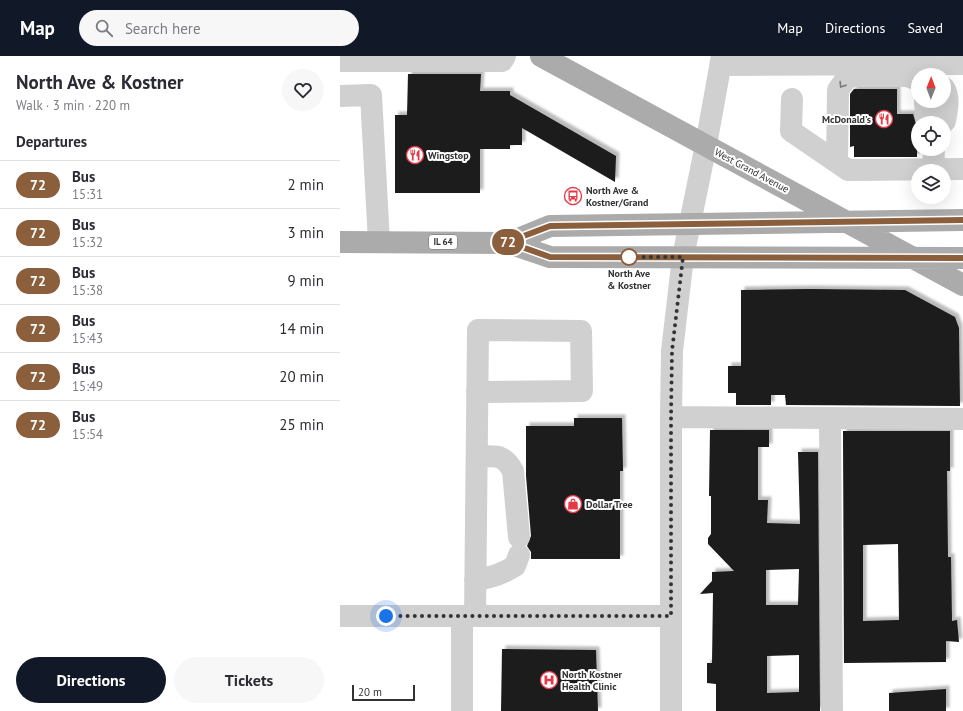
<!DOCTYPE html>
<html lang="en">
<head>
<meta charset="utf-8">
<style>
  body { margin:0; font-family:"PT Sans",sans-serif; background:#f7f7f7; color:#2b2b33; height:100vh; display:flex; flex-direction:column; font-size:15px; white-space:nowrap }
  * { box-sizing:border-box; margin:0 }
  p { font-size:13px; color:#7c7c81 }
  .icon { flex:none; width:22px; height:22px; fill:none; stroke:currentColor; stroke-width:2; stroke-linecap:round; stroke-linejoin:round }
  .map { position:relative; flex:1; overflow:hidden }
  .side { display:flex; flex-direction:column; background:#fff; width:340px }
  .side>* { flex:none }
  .badge { padding:0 8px; border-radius:13px; font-size:14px; line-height:26px }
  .needle { width:26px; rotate:1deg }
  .controls { position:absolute; left:571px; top:12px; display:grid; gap:8px }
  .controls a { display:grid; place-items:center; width:40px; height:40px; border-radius:50%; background:#fff; box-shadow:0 4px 16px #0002; font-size:20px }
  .scale { position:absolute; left:12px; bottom:10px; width:63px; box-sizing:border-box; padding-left:4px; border:2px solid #333; border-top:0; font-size:11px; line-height:14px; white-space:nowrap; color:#333; -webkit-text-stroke:3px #fff; paint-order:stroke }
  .you { position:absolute; width:20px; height:20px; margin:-10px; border:3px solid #fff; border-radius:50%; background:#1a73e8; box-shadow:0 0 0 6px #1a73e833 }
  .map>.badge { position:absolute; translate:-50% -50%; box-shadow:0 0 0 2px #fff }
  h2 { padding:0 16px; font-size:15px; line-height:36px }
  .round { display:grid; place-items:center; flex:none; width:42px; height:42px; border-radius:21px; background:#f7f7f7 }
  .overview { display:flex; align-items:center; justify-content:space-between; height:68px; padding:0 16px }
  h1 { font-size:19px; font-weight:700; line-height:30px }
  .primary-button { display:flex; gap:8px; margin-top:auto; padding:8px 16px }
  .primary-button a { flex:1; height:46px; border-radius:24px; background:#111827; color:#fff; font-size:16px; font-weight:700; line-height:46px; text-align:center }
  .primary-button a+a { background:#f7f7f7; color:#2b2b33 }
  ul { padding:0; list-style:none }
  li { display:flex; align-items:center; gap:12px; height:48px; padding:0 16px; border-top:1px solid #e1e1e2 }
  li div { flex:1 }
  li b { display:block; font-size:15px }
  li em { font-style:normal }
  li .badge { min-width:44px; font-weight:700; text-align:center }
  header { display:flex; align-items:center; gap:24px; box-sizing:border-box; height:56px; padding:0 20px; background:#111827; color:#fff }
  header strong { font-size:19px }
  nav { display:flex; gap:22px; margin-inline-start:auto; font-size:14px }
  .search { width:280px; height:36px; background:#f7f7f7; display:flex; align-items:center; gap:10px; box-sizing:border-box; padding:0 14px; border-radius:22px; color:#7c7c81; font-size:15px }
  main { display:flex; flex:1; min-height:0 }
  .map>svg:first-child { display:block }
  .building { fill:#1a1a1a; fill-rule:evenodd; filter:url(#shadow) }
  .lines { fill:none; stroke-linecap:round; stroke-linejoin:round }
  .minor { stroke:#d0d0d0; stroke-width:22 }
  .major { stroke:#ababab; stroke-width:22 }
  .oneway { stroke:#7a7a7a }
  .line-casing { stroke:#fff; stroke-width:9 }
  .line { stroke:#8b5e3c; stroke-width:6 }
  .walk { stroke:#333; stroke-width:4; stroke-dasharray:0 7.2 }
  .stop-dot { fill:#fff; stroke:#8b5e3c; stroke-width:2 }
  .labels { text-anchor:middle; stroke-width:4; stroke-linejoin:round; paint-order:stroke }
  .shield { fill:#fff; stroke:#707070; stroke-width:1 }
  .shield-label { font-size:9px; font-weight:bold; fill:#333 }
  .poi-label { font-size:10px; font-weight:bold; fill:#333; stroke:#fff; text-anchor:start }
  .street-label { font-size:10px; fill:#333; stroke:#fff }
  .stop-label { font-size:10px; font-weight:bold; fill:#333; stroke:#fff }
</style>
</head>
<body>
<header>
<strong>Map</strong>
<div class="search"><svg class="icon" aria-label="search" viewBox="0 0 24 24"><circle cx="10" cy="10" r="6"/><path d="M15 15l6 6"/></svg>Search here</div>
<nav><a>Map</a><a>Directions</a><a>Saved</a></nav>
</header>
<main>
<section class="side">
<div class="overview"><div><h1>North Ave &amp; Kostner</h1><p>Walk · 3 min · 220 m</p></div><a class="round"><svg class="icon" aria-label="heart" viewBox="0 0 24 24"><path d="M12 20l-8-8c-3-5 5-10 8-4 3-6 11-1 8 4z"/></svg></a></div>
<h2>Departures</h2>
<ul>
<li><span class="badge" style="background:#8b5e3c;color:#fff">72</span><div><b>Bus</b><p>15:31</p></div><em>2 min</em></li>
<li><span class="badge" style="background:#8b5e3c;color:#fff">72</span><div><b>Bus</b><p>15:32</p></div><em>3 min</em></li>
<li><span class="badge" style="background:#8b5e3c;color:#fff">72</span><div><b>Bus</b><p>15:38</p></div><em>9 min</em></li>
<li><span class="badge" style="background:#8b5e3c;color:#fff">72</span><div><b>Bus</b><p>15:43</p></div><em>14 min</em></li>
<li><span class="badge" style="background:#8b5e3c;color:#fff">72</span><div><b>Bus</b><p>15:49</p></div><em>20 min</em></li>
<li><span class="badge" style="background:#8b5e3c;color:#fff">72</span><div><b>Bus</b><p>15:54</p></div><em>25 min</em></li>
</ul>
<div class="primary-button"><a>Directions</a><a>Tickets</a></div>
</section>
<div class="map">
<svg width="623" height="655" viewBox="0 0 623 655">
  <defs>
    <filter id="shadow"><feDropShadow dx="3.5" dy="-3.5" stdDeviation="1" flood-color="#0004"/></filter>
  </defs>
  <rect width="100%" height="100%" fill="#fff"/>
  <path class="building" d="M68 18H141L140 35H170V39L276 100 275 126 182 72V89H170V93H140V137H55V59H67Z
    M514 33H557V58H573L577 71V101H514V90L510 91V38Z
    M470 233 565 234 615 261 619 272 620 350 446 349 445 339H431V349H396V337H388V310H401V234Z
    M234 362H282L283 415H280V503H191V496L187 490 191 480 186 420V370H234Z
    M370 374H429V391H418V444H428L427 467 460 468 458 396H478L480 655H376V628L367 627V607H372L373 537 360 538 372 525V516L394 515 368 488V482L371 478V440H369ZM459 513 458 549H426V514ZM459 599V636L427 637V600Z
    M503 375H610V415H607L608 501H611L612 565 617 564 619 586 606 585V606L504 607ZM558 488 559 564 523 565V489Z
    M162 593 256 594 258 655H161Z
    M606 633V655H549V637Z"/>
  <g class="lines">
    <path class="minor" d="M0 5H162L165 0
      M381 9 623 8
      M0 40 31 39 39 186
      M452 43 451 75 508 114 623 113
      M585 45 586 63 590 67
      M603 67 605 65C607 54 610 42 604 32
      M497 106 498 34 506 23 513 20H567L578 24
      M593 113 594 93
      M331 361 623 363
      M490 363 492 655
      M137 401C155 400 163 397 173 415L179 481
      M135 524C151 522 162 518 175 510L179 499
      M0 560H331
      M135 560C136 465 137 370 138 274L241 275 242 335 137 336
      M122 655V560
      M331 655V361L332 295 343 201 366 89 382 0"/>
    <path class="major" d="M201 0 623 229
      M0 186 168 187 210 201 623 202
      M168 187 210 170 623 164"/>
  </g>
  <defs><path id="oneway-chevron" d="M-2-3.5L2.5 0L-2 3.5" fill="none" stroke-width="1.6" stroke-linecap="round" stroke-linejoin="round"/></defs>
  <use class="oneway" href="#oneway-chevron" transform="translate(502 29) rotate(122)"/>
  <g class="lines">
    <g class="line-casing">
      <path id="line" d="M623 164 210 170 168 186 210 201 623 202"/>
    </g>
    <use href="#line" class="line"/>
    <path class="walk" d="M46 560H331V360L332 295 343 201H289"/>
  </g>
  <defs>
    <g id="restaurant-ring" transform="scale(0.9)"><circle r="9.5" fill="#fff" stroke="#e63946" stroke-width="1.5"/><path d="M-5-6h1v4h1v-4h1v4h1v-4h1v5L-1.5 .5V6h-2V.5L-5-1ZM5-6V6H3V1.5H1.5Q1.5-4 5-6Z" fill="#e63946"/></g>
    <g id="bus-ring" transform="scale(0.9)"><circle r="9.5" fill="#fff" stroke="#e63946" stroke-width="1.5"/><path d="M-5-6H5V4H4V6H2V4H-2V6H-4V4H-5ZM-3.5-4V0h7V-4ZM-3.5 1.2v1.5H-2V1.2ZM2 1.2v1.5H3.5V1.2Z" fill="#e63946"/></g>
    <g id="shop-ring" transform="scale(0.9)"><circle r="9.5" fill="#fff" stroke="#e63946" stroke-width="1.5"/><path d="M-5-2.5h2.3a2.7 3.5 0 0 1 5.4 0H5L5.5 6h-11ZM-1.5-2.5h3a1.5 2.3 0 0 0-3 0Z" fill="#e63946"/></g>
    <g id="hospital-ring" transform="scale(0.9)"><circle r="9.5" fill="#fff" stroke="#e63946" stroke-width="1.5"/><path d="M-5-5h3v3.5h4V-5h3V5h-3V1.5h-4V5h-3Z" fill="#e63946"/></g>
  </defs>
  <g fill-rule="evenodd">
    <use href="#restaurant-ring" x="544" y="63"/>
    <use href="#restaurant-ring" x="75" y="99"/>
    <use href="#bus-ring" x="233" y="140"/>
    <use href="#shop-ring" x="233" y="448"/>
    <use href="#hospital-ring" x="209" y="624"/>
  </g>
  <circle class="stop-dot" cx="289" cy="201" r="8"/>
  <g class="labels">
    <rect class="shield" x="89" y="179" width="28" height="14" rx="3"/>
    <g class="shield-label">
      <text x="103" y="189">IL 64</text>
    </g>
    <g class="poi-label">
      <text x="531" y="67" text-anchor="end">McDonald's</text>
      <text x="88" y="103">Wingstop</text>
      <text x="246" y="138">North Ave &amp;<tspan x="246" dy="12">Kostner/Grand</tspan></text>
      <text x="246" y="452">Dollar Tree</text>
      <text x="222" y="622">North Kostner<tspan x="222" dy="12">Health Clinic</tspan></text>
    </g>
    <g class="street-label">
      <text transform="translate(412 114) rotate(28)" y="4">West Grand Avenue</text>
    </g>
    <g class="stop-label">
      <text x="289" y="221">North Ave<tspan x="289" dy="12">&amp; Kostner</tspan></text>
    </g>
  </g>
</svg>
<div class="controls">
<a><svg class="needle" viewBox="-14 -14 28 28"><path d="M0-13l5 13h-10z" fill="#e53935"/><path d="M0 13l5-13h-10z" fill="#7c7c81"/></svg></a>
<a><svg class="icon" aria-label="locate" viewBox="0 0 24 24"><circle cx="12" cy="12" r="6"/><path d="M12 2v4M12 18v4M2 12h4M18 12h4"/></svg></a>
<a><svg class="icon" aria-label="layers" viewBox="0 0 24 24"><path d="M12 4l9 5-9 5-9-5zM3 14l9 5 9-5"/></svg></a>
</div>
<div class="scale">20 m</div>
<div class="you" style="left:46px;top:560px"></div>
<b class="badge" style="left:168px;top:186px;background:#8b5e3c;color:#fff">72</b>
</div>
</main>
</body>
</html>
